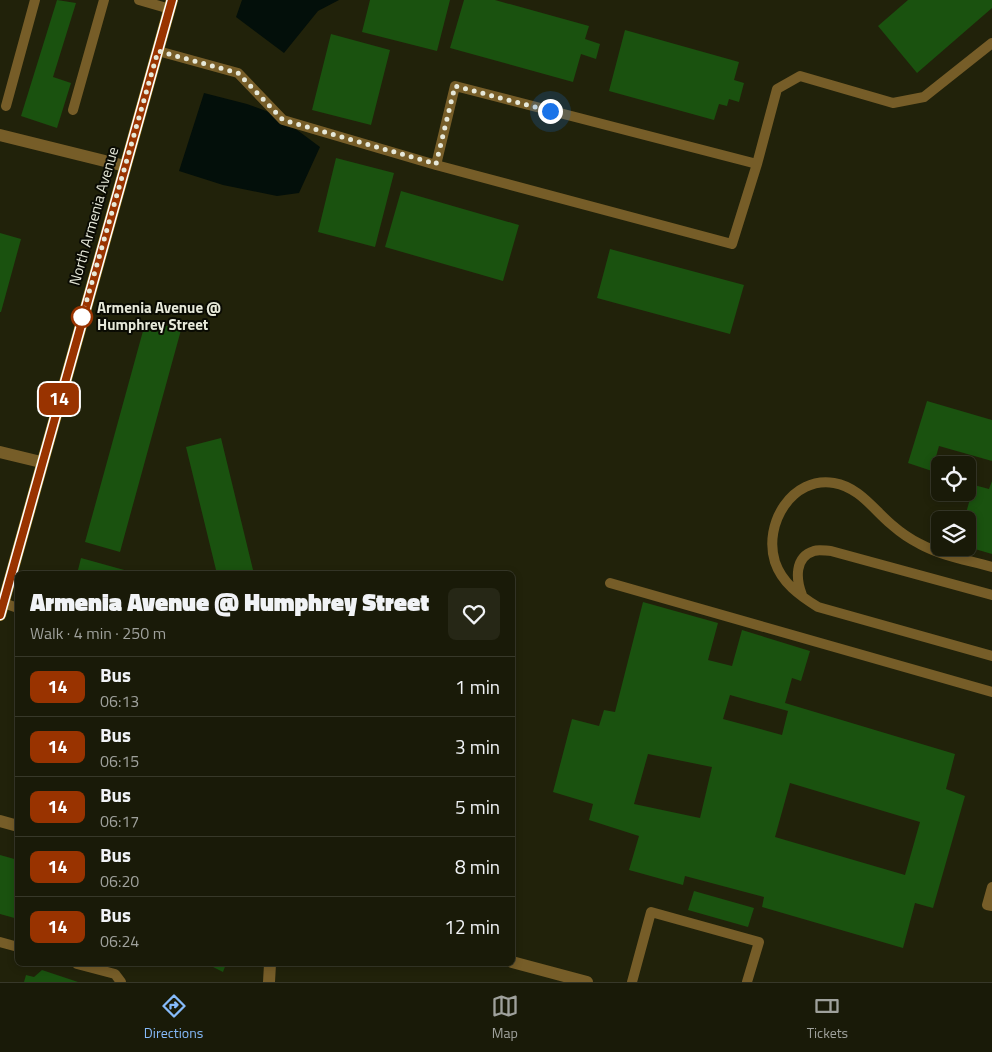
<!DOCTYPE html>
<html lang="en">
<head>
<meta charset="utf-8">
<style>
  body { margin:0; font-family:"Titillium Web",sans-serif; background:#262716; color:#f1f3f6; height:100vh; display:flex; flex-direction:column; font-size:19px; white-space:nowrap }
  * { box-sizing:border-box; margin:0 }
  p { font-size:16px; color:#9fa19c }
  .icon { flex:none; width:28px; height:28px; fill:none; stroke:currentColor; stroke-width:2; stroke-linecap:round; stroke-linejoin:round }
  .map { position:relative; flex:1; overflow:hidden }
  .panel { position:absolute; left:15px; top:571px; width:500px; height:395px; display:flex; flex-direction:column; background:#191a08; border-radius:8px; box-shadow:0 2px 8px #0003,0 0 0 1px #373829 }
  .panel>* { flex:none }
  .badge { padding:0 10px; border-radius:8px; font-size:18px; line-height:32px }
  .controls { position:absolute; left:931px; top:456px; display:grid; gap:10px }
  .controls a { display:grid; place-items:center; width:45px; height:45px; border-radius:8px; background:#191a08; box-shadow:0 2px 8px #0003,0 0 0 1px #373829; font-size:25px }
  .you { position:absolute; width:25px; height:25px; margin:-12px; border:4px solid #fff; border-radius:50%; background:#1a73e8; box-shadow:0 0 0 8px #1a73e833 }
  .map>.badge { position:absolute; translate:-50% -50%; box-shadow:0 0 0 2px #fff }
  .round { display:grid; place-items:center; flex:none; width:52px; height:52px; border-radius:8px; background:#262716 }
  .summary { display:flex; align-items:center; justify-content:space-between; height:85px; padding:0 15px }
  h1 { font-size:24px; font-weight:800; line-height:38px }
  ul { padding:0; list-style:none }
  li { display:flex; align-items:center; gap:15px; height:60px; padding:0 15px; border-top:1px solid #373829 }
  li div { flex:1 }
  li b { display:block; font-size:19px }
  li em { font-style:normal }
  li .badge { min-width:55px; font-weight:700; text-align:center }
  .menu { display:flex; justify-content:space-around; align-items:center; height:70px; border-top:1px solid #373829; background:#191a08; font-size:14px; color:#9fa19c }
  .menu a { display:grid; justify-items:center; gap:2px }
  .menu .current { color:#86bbfb }
  .map>svg:first-child { display:block }
  .water { fill:#030f0a }
  .building { fill:#1a520f; fill-rule:evenodd }
  .lines { fill:none; stroke-linecap:round; stroke-linejoin:round }
  .service { stroke:#765d28; stroke-width:10 }
  .minor { stroke:#765d28; stroke-width:12 }
  .tertiary { stroke:#765d28; stroke-width:12 }
  .secondary { stroke:#a77f1e; stroke-width:12 }
  .line-casing { stroke:#fff; stroke-width:11 }
  .line { stroke:#930; stroke-width:8 }
  .walk { stroke:#e6e8d9; stroke-width:5; stroke-dasharray:0 9 }
  .stop-dot { fill:#fff; stroke:#930; stroke-width:2.5 }
  .labels { text-anchor:middle; stroke-width:4; stroke-linejoin:round; paint-order:stroke }
  .street-label { font-size:15px; fill:#e6e8d9; stroke:#0a0b03 }
  .stop-label { font-size:15px; font-weight:bold; fill:#e6e8d9; stroke:#0a0b03; text-anchor:start }
</style>
</head>
<body>
<div class="map">
<svg width="992" height="982" viewBox="0 0 992 982">
  <rect width="100%" height="100%" fill="#21220a"/>
  <path class="water" d="M242 0H339L318 11 284 53 236 17Z
    M204 93 247 104 277 115 320 147 299 193 277 196 223 185 179 171Z"/>
  <path class="building" d="M57 0 76 3 53 77 71 83 57 128 21 116Z
    M370 0H450L437 51 362 32Z
    M464 0H495L589 26 585 39 600 44 596 59 581 54 573 82 450 48Z
    M908 0H992V8L917 73 878 26Z
    M625 30 739 62 734 80 744 83 739 102 729 99 727 106 719 104 714 120 609 91Z
    M331 34 390 50 371 125 312 110Z
    M336 158 394 173 375 247 318 232Z
    M401 191 519 225 503 281 385 247Z
    M0 233 21 239 1 312H0Z
    M610 249 744 285 730 334 597 298Z
    M146 320 181 330 120 552 85 542Z
    M927 401 992 420V461L939 446 932 471 908 463Z
    M221 438 254 574H217L186 447Z
    M992 481V554L968 547V520H964L974 485 989 489Z
    M81 558 135 573V574H77Z
    M643 602 718 623 708 660 732 666 742 630 810 651 801 681 792 678 785 703 955 754 946 789 965 796 933 908 915 903 903 948 762 907 764 897 685 876 683 885 629 870 639 836 589 820 593 804 553 792 572 719 599 726 604 710 615 712ZM730 695 788 711 782 735 723 719ZM648 754 712 767 700 818 634 804ZM790 783 920 822 905 875 775 837Z
    M0 855 18 860V919L0 914Z
    M694 891 754 908 748 927 688 910Z
    M207 964H226L223 972Z
    M42 970 78 982H24L26 975 34 977Z"/>
  <g class="lines">
    <path class="service" d="M139 0 170 9
      M158 51 238 73 283 120 436 165 455 86 757 164 777 89 800 76 893 103 924 97 992 43
      M6 106 35 0
      M73 110 104 0
      M436 165 732 244 757 164
      M992 567C968 560 942 556 920 544 910 539 900 532 892 525 874 510 859 487 834 483 792 476 763 524 775 562 782 583 800 596 818 607L992 656
      M610 583 992 692
      M802 595C796 580 794 557 814 551 819 549 826 551 831 551L992 595
      M3 603 18 608
      M992 887 987 905 992 906
      M0 942 18 947
      M77 964 115 974 121 982
      M632 982 651 912 759 942 747 982"/>
    <path class="minor" d="M0 135 125 166
      M0 452 41 462
      M269 982 270 964"/>
    <path class="tertiary" d="M0 821 18 826
      M512 962 587 982"/>
    <path class="secondary" d="M0 615 172 0"/>
  </g>
  <g class="lines">
    <g class="line-casing">
      <path id="line" d="M0 615 172 0"/>
    </g>
    <use href="#line" class="line"/>
    <path class="walk" d="M82 317 158 51 238 73 283 120 436 164 455 86 550 111"/>
  </g>
  <circle class="stop-dot" cx="82" cy="317" r="10"/>
  <g class="labels">
    <g class="street-label">
      <text transform="translate(94 216) rotate(-74)" y="5">North Armenia Avenue</text>
    </g>
    <g class="stop-label">
      <text x="97" y="313">Armenia Avenue @<tspan x="97" dy="17">Humphrey Street</tspan></text>
    </g>
  </g>
</svg>
<div class="controls">
<a><svg class="icon" aria-label="locate" viewBox="0 0 24 24"><circle cx="12" cy="12" r="6"/><path d="M12 2v4M12 18v4M2 12h4M18 12h4"/></svg></a>
<a><svg class="icon" aria-label="layers" viewBox="0 0 24 24"><path d="M12 4l9 5-9 5-9-5zM3 14l9 5 9-5"/></svg></a>
</div>
<div class="you" style="left:550px;top:111px"></div>
<b class="badge" style="left:59px;top:399px;background:#930;color:#fff">14</b>
<section class="panel">
<div class="summary"><div><h1>Armenia Avenue @ Humphrey Street</h1><p>Walk · 4 min · 250 m</p></div><a class="round"><svg class="icon" aria-label="heart" viewBox="0 0 24 24"><path d="M12 20l-8-8c-3-5 5-10 8-4 3-6 11-1 8 4z"/></svg></a></div>
<ul>
<li><span class="badge" style="background:#930;color:#fff">14</span><div><b>Bus</b><p>06:13</p></div><em>1 min</em></li>
<li><span class="badge" style="background:#930;color:#fff">14</span><div><b>Bus</b><p>06:15</p></div><em>3 min</em></li>
<li><span class="badge" style="background:#930;color:#fff">14</span><div><b>Bus</b><p>06:17</p></div><em>5 min</em></li>
<li><span class="badge" style="background:#930;color:#fff">14</span><div><b>Bus</b><p>06:20</p></div><em>8 min</em></li>
<li><span class="badge" style="background:#930;color:#fff">14</span><div><b>Bus</b><p>06:24</p></div><em>12 min</em></li>
</ul>
</section>
</div>
<nav class="menu">
<a class="current"><svg class="icon" aria-label="directions" viewBox="0 0 24 24"><path d="M12 3l9 9-9 9-9-9zM9 14v-3h6M13 9l2 2-2 2"/></svg>Directions</a>
<a><svg class="icon" aria-label="map" viewBox="0 0 24 24"><path d="M3 6l6-2 6 2 6-2v14l-6 2-6-2-6 2zM9 4v14M15 6v14"/></svg>Map</a>
<a><svg class="icon" aria-label="tickets" viewBox="0 0 24 24"><path d="M3 7h18v10H3zM15 7v10"/></svg>Tickets</a>
</nav>
</body>
</html>
